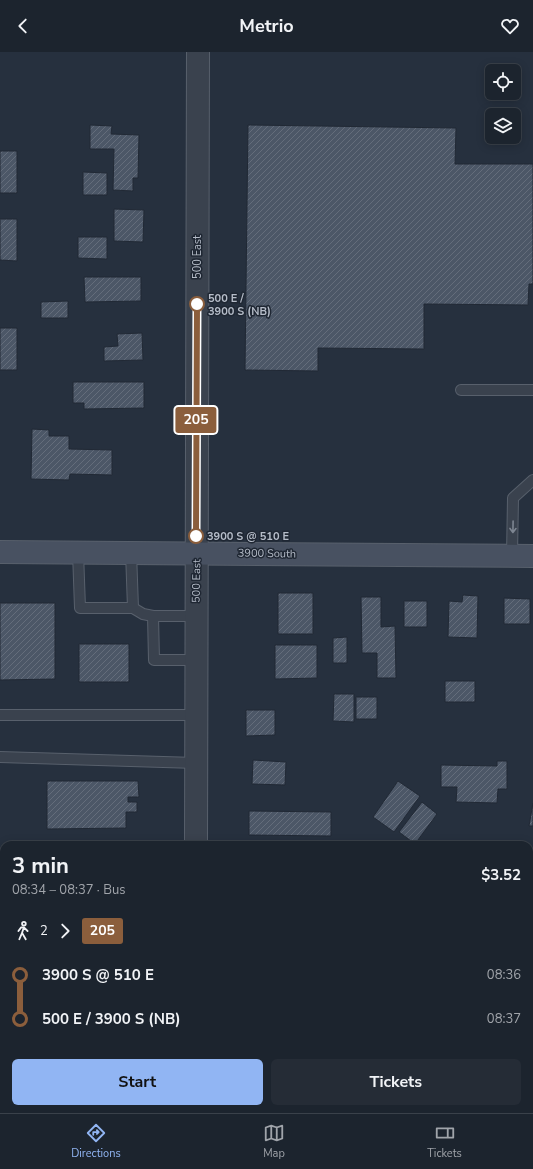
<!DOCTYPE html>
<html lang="en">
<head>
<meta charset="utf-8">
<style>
  body { margin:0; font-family:"Nunito Sans",sans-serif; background:#252c36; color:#f1f3f6; height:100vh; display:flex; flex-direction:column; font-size:15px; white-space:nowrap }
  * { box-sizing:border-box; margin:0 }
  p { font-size:13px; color:#a0a4aa }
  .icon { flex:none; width:22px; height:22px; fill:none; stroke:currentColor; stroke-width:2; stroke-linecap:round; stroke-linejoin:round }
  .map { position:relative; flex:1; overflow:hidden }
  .details { position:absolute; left:0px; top:789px; width:533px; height:272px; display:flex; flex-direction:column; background:#1c242e; border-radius:12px 12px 0 0; box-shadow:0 2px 10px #0003,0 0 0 1px #3a414a }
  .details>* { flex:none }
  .badge { padding:0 8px; border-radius:3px; font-size:14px; line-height:26px }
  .controls { position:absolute; left:485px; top:12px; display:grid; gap:8px }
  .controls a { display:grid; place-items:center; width:36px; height:36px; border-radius:6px; background:#1c242e; box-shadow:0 2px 10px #0003,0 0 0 1px #3a414a; font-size:20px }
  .map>.badge { position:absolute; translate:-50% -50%; box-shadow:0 0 0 2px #fff }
  .legs { display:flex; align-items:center; gap:6px; height:44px; padding:0 12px; font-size:13px }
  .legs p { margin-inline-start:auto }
  .overview { display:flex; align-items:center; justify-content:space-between; height:68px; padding:0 12px }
  h1 { font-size:22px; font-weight:700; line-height:30px }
  .action { display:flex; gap:8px; margin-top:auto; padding:8px 12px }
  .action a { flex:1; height:46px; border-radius:6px; background:#91b5f3; color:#111; font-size:16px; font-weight:700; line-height:46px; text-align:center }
  .action a+a { background:#252c36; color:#f1f3f6 }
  ul { padding:0 12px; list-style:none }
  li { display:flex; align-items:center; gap:14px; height:44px; font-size:15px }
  li i { display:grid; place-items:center; width:6px; height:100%; margin:0 5px; background:currentColor }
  li i::after { content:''; width:10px; height:10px; margin:-5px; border:3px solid; border-radius:50%; background:#1c242e }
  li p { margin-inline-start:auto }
  li:first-child i { background:linear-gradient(#0000 50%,currentColor 0) }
  li:last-child i { background:linear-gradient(currentColor 50%,#0000 0) }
  header { display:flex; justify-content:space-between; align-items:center; height:52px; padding:0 12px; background:#1c242e; font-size:18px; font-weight:700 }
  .tabs { display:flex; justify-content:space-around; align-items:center; height:56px; border-top:1px solid #3a414a; background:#1c242e; font-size:11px; color:#a0a4aa }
  .tabs a { display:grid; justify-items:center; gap:2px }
  .tabs .on { color:#91b5f3 }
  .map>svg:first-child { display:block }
  .building { fill:url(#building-hatch); stroke:#212935 }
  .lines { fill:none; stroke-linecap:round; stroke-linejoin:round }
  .service-casing { stroke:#58606c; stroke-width:12 }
  .minor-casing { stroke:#58606c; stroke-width:22 }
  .tertiary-casing { stroke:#58606c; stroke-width:24 }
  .secondary-casing { stroke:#58606c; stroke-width:24 }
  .service { stroke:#3a424e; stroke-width:10 }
  .minor { stroke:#3a424e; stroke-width:20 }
  .tertiary { stroke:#3a424e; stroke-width:22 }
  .secondary { stroke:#485161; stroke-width:22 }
  .oneway { stroke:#7e8692 }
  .line-1-casing { stroke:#fff; stroke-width:9 }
  .line-1 { stroke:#8b5e3c; stroke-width:6 }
  .stop-1-dot { fill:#fff; stroke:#8b5e3c; stroke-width:2 }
  .labels { text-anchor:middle; stroke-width:3; stroke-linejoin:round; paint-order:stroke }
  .street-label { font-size:11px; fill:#b6bdc9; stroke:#1f2733 }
  .stop-label { font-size:11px; font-weight:bold; fill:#b6bdc9; stroke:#1f2733; text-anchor:start }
</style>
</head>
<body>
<header><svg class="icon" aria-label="back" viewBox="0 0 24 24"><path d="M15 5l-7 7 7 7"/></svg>Metrio<svg class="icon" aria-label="heart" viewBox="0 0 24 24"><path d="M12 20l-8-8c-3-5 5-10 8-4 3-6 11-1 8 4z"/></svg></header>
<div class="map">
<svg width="533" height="1061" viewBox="0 0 533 1061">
  <defs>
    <pattern id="building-hatch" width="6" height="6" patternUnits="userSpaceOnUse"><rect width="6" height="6" fill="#4c5767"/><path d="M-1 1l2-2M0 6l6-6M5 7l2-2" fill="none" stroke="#646d7b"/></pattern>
  </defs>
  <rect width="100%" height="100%" fill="#26303e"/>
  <path class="building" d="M90 73 112 74 111 82 139 83 138 126H133V139L113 138 114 97H90Z
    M248 73 456 76 455 112H533V232H529L528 253 424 252V297L318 296V319L245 318Z
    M0 99H17V141H0Z
    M83 120 107 121V143H83Z
    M114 157 144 158 143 190 114 189Z
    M0 167H17V209L0 208Z
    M78 185H107V207L78 206Z
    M84 225H141V249L85 250Z
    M68 249V266H41V250Z
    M0 276H17V318H0Z
    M142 281 143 308 104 309V295L118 294 117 282Z
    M73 330H144V356L84 357V351H73Z
    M32 377 49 378V384H69V397L112 398V423L70 422 69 428 31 427Z
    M278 541H313V582H278Z
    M463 543 478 544 477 586 448 585 449 549 462 550Z
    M361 545H381V575L395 574 396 626H377V601H362Z
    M504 546 530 547V572H504Z
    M404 549H427V575H404Z
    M0 551H55V627L0 628Z
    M347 585V611H333V586Z
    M79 592H129V630H79Z
    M275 593H317V626L275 627Z
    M445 629H475V650H445Z
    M334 642H354V670L333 669Z
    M356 645H377V667H356Z
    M246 658H275V683L246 684Z
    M253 708 286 710 285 733 252 732Z
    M497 709H507V737H498L497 751 456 750 457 735H441V713L497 714Z
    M47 729H138L139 745H128V750H137V760H126V776L47 777Z
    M398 729 420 744 394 780 373 765Z
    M422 750 437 762 415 792 399 780Z
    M533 751V774H529Z
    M249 759 331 760V784L249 783Z
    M529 887H533V907H529Z
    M0 941H4V1057H60L61 1061H0Z
    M530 962 531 985H529V963Z
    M533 1051V1061H474L473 1057H529V1052Z
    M359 1057H388V1061H359Z
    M392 1057H405V1059H392Z
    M342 1059V1061H305V1060Z"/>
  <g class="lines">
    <g class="service-casing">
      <path id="service" d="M461 338H533
        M78 500 80 556H133L131 500
        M512 504 513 446 533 428
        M133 556 143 562 153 564
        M196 564H153L154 608H197
        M0 663H197
        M0 705 196 711
        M0 810H4
        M108 1061V1057"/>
    </g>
    <g class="minor-casing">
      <path id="minor" d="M529 847 533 848"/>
    </g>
    <g class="tertiary-casing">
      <path id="tertiary" d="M196 793 198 0
        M197 1057V1061"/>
    </g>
    <g class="secondary-casing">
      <path id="secondary" d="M0 500 533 504"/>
    </g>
    <use href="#service" class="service"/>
    <use href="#minor" class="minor"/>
    <use href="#tertiary" class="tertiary"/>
    <use href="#secondary" class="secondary"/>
  </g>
  <defs><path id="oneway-shaft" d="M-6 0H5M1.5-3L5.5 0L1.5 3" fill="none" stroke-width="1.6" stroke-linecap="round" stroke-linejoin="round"/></defs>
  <use class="oneway" href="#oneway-shaft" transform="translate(513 475) rotate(91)"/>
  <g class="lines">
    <g class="line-1-casing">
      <path id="line-1" d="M196 484 197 252"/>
    </g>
    <use href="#line-1" class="line-1"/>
  </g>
  <g class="stop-1-dot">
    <circle cx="197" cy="252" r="7"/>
    <circle cx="196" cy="484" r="7"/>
  </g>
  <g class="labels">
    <g class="street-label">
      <text transform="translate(197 205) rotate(-90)" y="4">500 East</text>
      <text transform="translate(267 501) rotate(1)" y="4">3900 South</text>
      <text transform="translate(196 529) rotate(-89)" y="4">500 East</text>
    </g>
    <g class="stop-label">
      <text x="208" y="250">500 E /<tspan x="208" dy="13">3900 S (NB)</tspan></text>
      <text x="207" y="488">3900 S @ 510 E</text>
    </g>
  </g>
</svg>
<div class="controls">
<a><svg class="icon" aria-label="locate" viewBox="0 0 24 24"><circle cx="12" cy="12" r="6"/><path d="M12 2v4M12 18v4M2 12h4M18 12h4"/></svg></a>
<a><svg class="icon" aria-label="layers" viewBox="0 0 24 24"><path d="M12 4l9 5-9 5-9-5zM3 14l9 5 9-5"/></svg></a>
</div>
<b class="badge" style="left:196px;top:368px;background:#8b5e3c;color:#fff">205</b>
<section class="details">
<div class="overview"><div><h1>3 min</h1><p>08:34 – 08:37 · Bus</p></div><b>$3.52</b></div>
<div class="legs"><svg class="icon" aria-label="walk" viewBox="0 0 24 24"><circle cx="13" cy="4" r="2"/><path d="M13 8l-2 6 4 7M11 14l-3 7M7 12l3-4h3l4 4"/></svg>2<svg class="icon" aria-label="forward" viewBox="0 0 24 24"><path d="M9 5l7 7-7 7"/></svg><b class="badge" style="background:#8b5e3c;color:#fff">205</b></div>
<ul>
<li><i style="color:#8b5e3c"></i><b>3900 S @ 510 E</b><p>08:36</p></li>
<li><i style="color:#8b5e3c"></i><b>500 E / 3900 S (NB)</b><p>08:37</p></li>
</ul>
<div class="action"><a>Start</a><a>Tickets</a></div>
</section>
</div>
<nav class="tabs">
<a class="on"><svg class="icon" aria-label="directions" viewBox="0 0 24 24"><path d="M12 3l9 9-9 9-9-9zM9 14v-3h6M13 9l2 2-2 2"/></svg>Directions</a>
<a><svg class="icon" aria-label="map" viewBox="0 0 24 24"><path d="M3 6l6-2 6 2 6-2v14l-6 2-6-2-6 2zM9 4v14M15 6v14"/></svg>Map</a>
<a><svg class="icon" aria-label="tickets" viewBox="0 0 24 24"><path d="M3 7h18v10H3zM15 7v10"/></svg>Tickets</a>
</nav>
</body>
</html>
